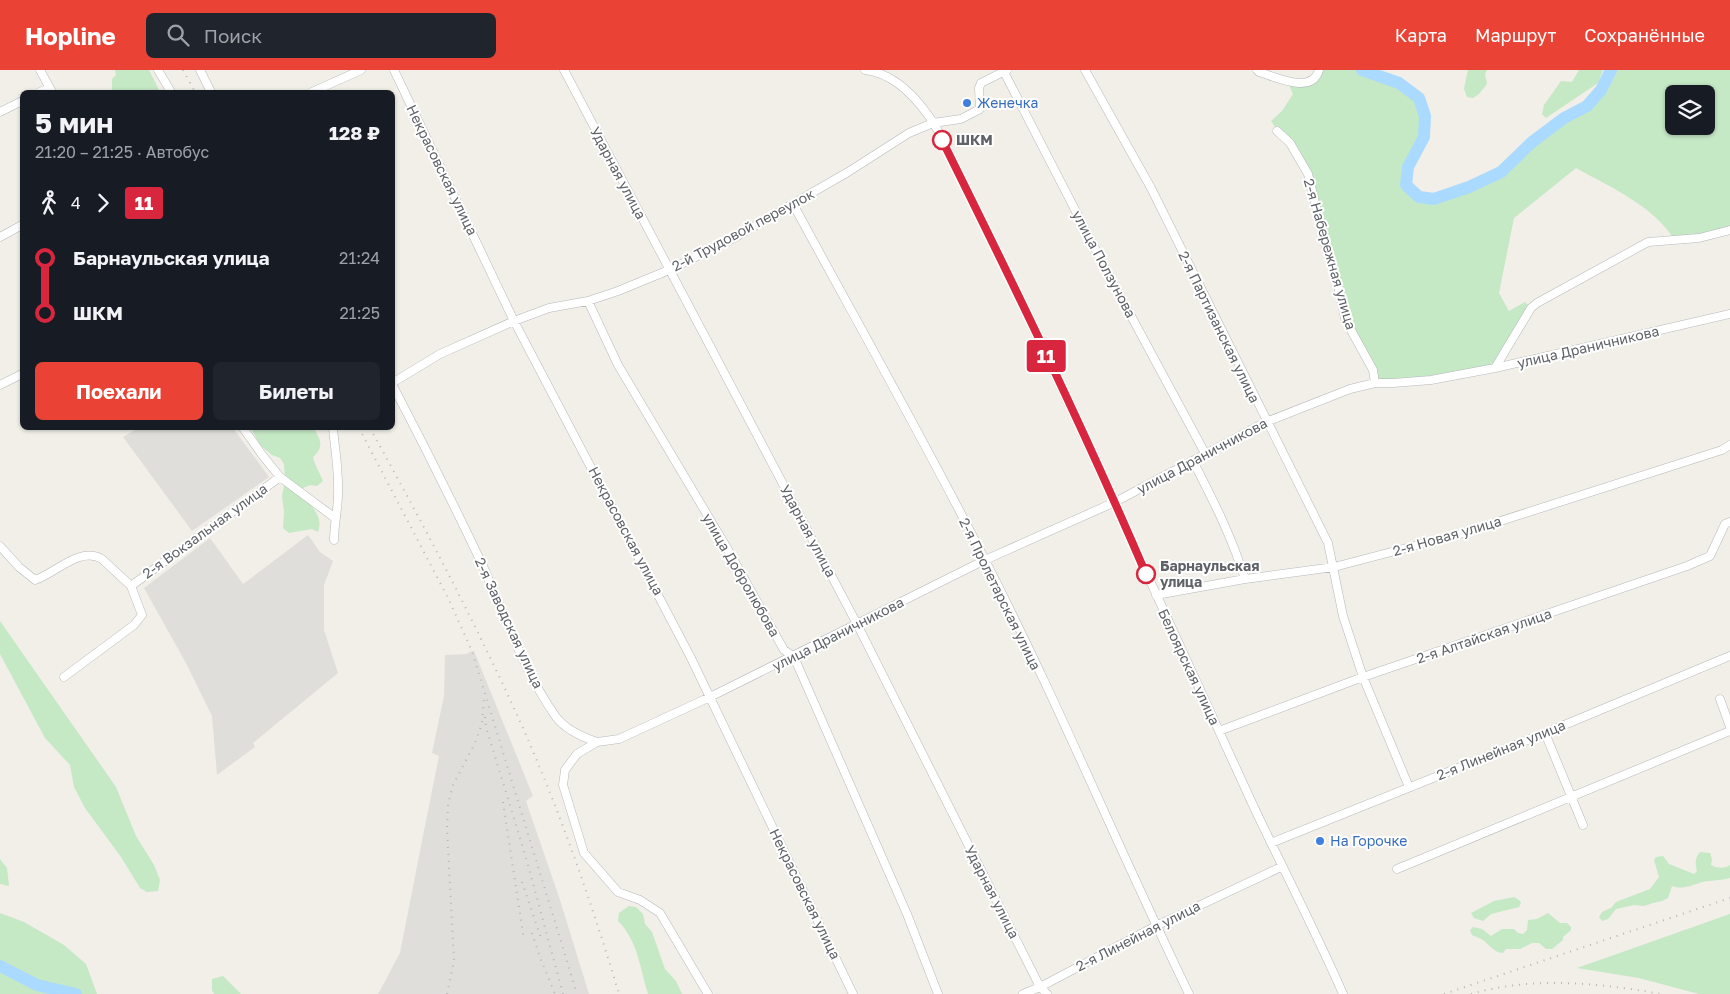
<!DOCTYPE html>
<html lang="ru">
<head>
<meta charset="utf-8">
<style>
  body { margin:0; font-family:"Golos Text",sans-serif; background:#20242c; color:#f1f3f6; height:100vh; display:flex; flex-direction:column; font-size:19px; white-space:nowrap }
  * { box-sizing:border-box; margin:0 }
  p { font-size:16px; color:#9ea1a6 }
  .icon { flex:none; width:28px; height:28px; fill:none; stroke:currentColor; stroke-width:2; stroke-linecap:round; stroke-linejoin:round }
  .map { position:relative; flex:1; overflow:hidden }
  .details { position:absolute; left:20px; top:20px; width:375px; height:340px; display:flex; flex-direction:column; background:#171b24; border-radius:8px; box-shadow:0 1px 4px #0004 }
  .details>* { flex:none }
  .badge { padding:0 10px; border-radius:4px; font-size:18px; line-height:32px }
  .tools { position:absolute; left:1665px; top:15px; display:grid; gap:10px }
  .tools a { display:grid; place-items:center; width:50px; height:50px; border-radius:8px; background:#171b24; box-shadow:0 1px 4px #0004; font-size:25px }
  .map>.badge { position:absolute; translate:-50% -50%; box-shadow:0 0 0 2px #fff }
  .legs { display:flex; align-items:center; gap:8px; height:55px; padding:0 15px; font-size:16px }
  .legs p { margin-inline-start:auto }
  .summary { display:flex; align-items:center; justify-content:space-between; height:85px; padding:0 15px }
  h1 { font-size:28px; font-weight:700; line-height:38px }
  .cta { display:flex; gap:10px; margin-top:auto; padding:10px 15px }
  .cta a { flex:1; height:58px; border-radius:8px; background:#ea4335; color:#fff; font-size:20px; font-weight:700; line-height:58px; text-align:center }
  .cta a+a { background:#20242c; color:#f1f3f6 }
  ul { padding:0 15px; list-style:none }
  li { display:flex; align-items:center; gap:18px; height:55px; font-size:19px }
  li i { display:grid; place-items:center; width:8px; height:100%; margin:0 6px; background:currentColor }
  li i::after { content:''; width:12px; height:12px; margin:-6px; border:4px solid; border-radius:50%; background:#171b24 }
  li p { margin-inline-start:auto }
  li:first-child i { background:linear-gradient(#0000 50%,currentColor 0) }
  li:last-child i { background:linear-gradient(currentColor 50%,#0000 0) }
  header { display:flex; align-items:center; gap:30px; box-sizing:border-box; height:70px; padding:0 25px; background:#ea4335; color:#fff }
  header strong { font-size:24px }
  nav { display:flex; gap:28px; margin-inline-start:auto; font-size:18px }
  .search { width:350px; height:45px; background:#20242c; display:flex; align-items:center; gap:12px; box-sizing:border-box; padding:0 18px; border-radius:8px; color:#9ea1a6; font-size:19px }
  .map>svg:first-child { display:block }
  .industrial { fill:#e0deda }
  .green { fill:#c5e8c5; fill-rule:evenodd }
  .lines { fill:none; stroke-linecap:round; stroke-linejoin:round }
  .river { stroke:#aadaff; stroke-width:12 }
  .minor-casing { stroke:#b5b8bc; stroke-width:9 }
  .minor { stroke:#fff; stroke-width:8 }
  .rail { stroke:#b6b7b8; stroke-width:2; stroke-dasharray:1 6; stroke-linecap:butt }
  .line-1-casing { stroke:#fff; stroke-width:11 }
  .line-1 { stroke:#d7263d; stroke-width:8 }
  .shop-dot { fill:#3f7fe0; stroke:#fff; stroke-width:2 }
  .stop-1-dot { fill:#fff; stroke:#d7263d; stroke-width:2.5 }
  .labels { text-anchor:middle; stroke-width:4; stroke-linejoin:round; paint-order:stroke }
  .shop-label { font-size:14px; fill:#366cbe; stroke:#fff; text-anchor:start }
  .stop-label { font-size:14px; font-weight:bold; fill:#5f6368; stroke:#fff; text-anchor:start }
  .street-label { font-size:14px; fill:#5f6368; stroke:#fff }
</style>
</head>
<body>
<header>
<strong>Hopline</strong>
<div class="search"><svg class="icon" aria-label="search" viewBox="0 0 24 24"><circle cx="10" cy="10" r="6"/><path d="M15 15l6 6"/></svg>Поиск</div>
<nav><a>Карта</a><a>Маршрут</a><a>Сохранённые</a></nav>
</header>
<div class="map">
<svg width="1730" height="924" viewBox="0 0 1730 924">
  <rect width="100%" height="100%" fill="#f1efe8"/>
  <path class="industrial" d="M138 358H233L269 407 192 461 123 367Z
    M308 465 320 482 333 491 324 515V560L338 603 253 673 255 677 217 705 212 646 186 593 144 518 210 468 243 514Z
    M472 581H474L533 726 526 731 560 830 589 924H378L400 883 420 781 439 686 432 683 444 626 445 585 466 584Z"/>
  <path class="green" d="M115 0H149L160 22H112V9L116 5Z
    M1318 0H1362L1399 13 1419 28 1425 46 1424 67 1416 80 1407 104 1406 115 1419 127 1434 129 1469 117 1501 102 1532 72 1564 48 1587 36 1601 20 1611 0H1730V160L1675 170C1652 135 1612 118 1576 98L1514 148 1499 223 1509 241 1525 232 1531 238 1495 298 1456 305 1375 313 1373 300 1352 262 1308 104 1271 51 1282 41 1293 24 1289 15 1309 12ZM1674 24H1706V56H1674Z
    M1468 0H1487L1485 4 1487 14 1479 24 1473 28 1467 27 1464 19Z
    M1579 0H1603L1598 13 1546 48 1542 44 1544 35 1561 11 1572 12Z
    M251 358H314C320 370 325 376 313 387 315 396 320 403 323 411L317 416 310 415 303 418C306 436 325 443 318 462L312 459 289 463 283 458 284 442 282 426 285 410 284 394 280 388 272 385 260 375Z
    M0 551 116 717 136 766 154 795 160 810 158 821 147 822 140 818 121 787 85 738 74 717 70 695 45 668 0 584Z
    M1700 782 1710 783 1712 789 1711 795C1716 798 1725 799 1730 795V808C1722 810 1716 810 1709 811 1695 812 1687 821 1672 816L1668 828 1662 831 1653 833 1644 836 1634 835 1616 839 1608 849 1602 851 1599 847 1602 842 1611 838 1616 832 1650 819 1659 807 1654 790 1656 787 1663 786 1669 794 1694 804 1697 801C1695 793 1695 788 1700 782Z
    M0 789 7 798 9 816 0 814Z
    M1514 827 1519 830 1521 833 1519 837 1491 844 1483 851 1474 848 1471 843 1494 831Z
    M629 836 636 837 643 844 645 854 652 862 665 899 676 911 682 924H648C640 898 638 871 618 851L619 843Z
    M0 843 24 852 64 875 86 894 97 924H0Z
    M1548 843 1560 853H1567L1571 857V860L1563 867V870L1552 879H1546L1539 873H1532L1520 879H1506L1503 883C1493 882 1491 876 1483 870 1480 868 1476 867 1472 865L1470 860 1473 857 1482 859 1491 866 1502 859H1514L1518 863 1523 864 1527 860 1528 850 1537 849Z
    M1730 844V924H1699L1639 908 1577 898Z
    M223 906 241 924H214L212 920V909Z"/>
  <g class="lines">
    <path class="river" d="M1362 0 1399 13 1419 28 1425 46 1424 67 1408 97 1406 115 1419 127 1434 129 1469 117 1501 102 1532 72 1564 48 1587 36 1601 20 1611 0
      M0 896 37 915 76 924"/>
    <g class="minor-casing">
      <path id="minor" d="M40 0 52 22
        M158 0 171 22
        M200 0 211 22
        M394 0 514 251 690 586 853 924
        M564 0 857 554 1040 917 1047 924
        M865 0C891 3 913 24 928 45 943 65 953 93 965 115 998 181 1028 249 1060 315 1125 454 1188 594 1252 733 1282 797 1315 860 1343 924
        M1085 0 1151 118 1328 473 1343 546 1363 607 1409 717
        M1257 0 1259 2C1276 7 1312 25 1319 0
        M1004 2 1102 192 1206 385
        M40 22 49 18
        M312 22 361 0
        M0 42 22 31
        M1277 61 1290 73 1308 104 1325 174 1339 220 1345 248 1352 262 1373 300 1375 313
        M793 134C857 252 924 370 985 490 1058 632 1119 780 1189 924
        M0 167 22 155
        M588 231 618 295 727 478 784 580 794 587 907 844 938 924
        M1495 298 1531 238 1537 233 1648 172 1699 168 1730 160
        M392 313 440 284 514 251 549 238 588 231 618 221 669 200 732 169 848 102 909 63 933 53 961 49 980 39 979 18 981 13 1007 0
        M392 314C423 373 453 433 482 494 505 545 523 600 556 647 566 660 582 667 597 672L577 684 565 700 563 715 584 783 618 822 640 830 660 843 708 924
        M0 315 22 304
        M243 358 263 386 280 407 335 448
        M333 358C335 380 339 401 338 424 338 439 334 455 334 470
        M1193 391C1213 430 1232 467 1245 509
        M0 476 19 497 35 510C56 503 80 476 102 489L131 516 142 545 134 555 64 607
        M131 516 280 407
        M1156 525 1245 509 1334 497 1460 464 1722 380 1730 375
        M1720 629 1730 657
        M1219 661 1363 607 1687 496 1710 486 1725 454 1730 452
        M1545 663 1583 755
        M597 672 619 669 710 627 985 490 1115 432 1266 352 1350 319 1375 313H1393L1431 310 1495 298 1730 244
        M1271 773 1545 663 1730 586
        M1397 799 1730 661
        M1023 924 1040 917 1156 856 1281 797"/>
    </g>
    <use href="#minor" class="minor"/>
    <path class="rail" d="M183 0 195 22
      M359 358 448 528 472 581 577 924
      M370 358C422 452 473 548 518 647 558 736 591 830 619 924
      M485 647 486 657 527 791 563 924
      M503 732 524 870
      M522 812 542 871
      M532 863 541 890 555 924
      M447 924 454 891 447 759 448 735 453 715 475 673 482 653 484 627
      M1444 924 1730 828
      M1471 924C1533 906 1599 913 1661 924"/>
  </g>
  <g class="lines">
    <g class="line-1-casing">
      <path id="line-1" d="M942 70C1013 213 1083 357 1146 504"/>
    </g>
    <use href="#line-1" class="line-1"/>
  </g>
  <g class="shop-dot">
    <circle cx="967" cy="33" r="5"/>
    <circle cx="1320" cy="771" r="5"/>
  </g>
  <g class="stop-1-dot">
    <circle cx="942" cy="70" r="9"/>
    <circle cx="1146" cy="504" r="9"/>
  </g>
  <g class="labels">
    <g class="shop-label">
      <text x="977" y="38">Женечка</text>
      <text x="1330" y="776">На Горочке</text>
    </g>
    <g class="stop-label">
      <text x="956" y="75">ШКМ</text>
      <text x="1160" y="501">Барнаульская<tspan x="1160" dy="16">улица</tspan></text>
    </g>
    <g class="street-label">
      <text transform="translate(442 100) rotate(64)" y="5">Некрасовская улица</text>
      <text transform="translate(618 103) rotate(62)" y="5">Ударная улица</text>
      <text transform="translate(743 160) rotate(-28)" y="5">2-й Трудовой переулок</text>
      <text transform="translate(1330 184) rotate(74)" y="5">2-я Набережная улица</text>
      <text transform="translate(1104 194) rotate(62)" y="5">улица Ползунова</text>
      <text transform="translate(1219 257) rotate(64)" y="5">2-я Партизанская улица</text>
      <text transform="translate(1588 277) rotate(-13)" y="5">улица Драничникова</text>
      <text transform="translate(1202 386) rotate(-28)" y="5">улица Драничникова</text>
      <text transform="translate(205 461) rotate(-36)" y="5">2-я Вокзальная улица</text>
      <text transform="translate(626 461) rotate(62)" y="5">Некрасовская улица</text>
      <text transform="translate(808 461) rotate(62)" y="5">Ударная улица</text>
      <text transform="translate(1447 466) rotate(-16)" y="5">2-я Новая улица</text>
      <text transform="translate(741 505) rotate(60)" y="5">улица Добролюбова</text>
      <text transform="translate(1000 524) rotate(64)" y="5">2-я Пролетарская улица</text>
      <text transform="translate(509 553) rotate(65)" y="5">2-я Заводская улица</text>
      <text transform="translate(838 564) rotate(-27)" y="5">улица Драничникова</text>
      <text transform="translate(1484 566) rotate(-19)" y="5">2-я Алтайская улица</text>
      <text transform="translate(1189 597) rotate(65)" y="5">Белоярская улица</text>
      <text transform="translate(1501 680) rotate(-22)" y="5">2-я Линейная улица</text>
      <text transform="translate(992 822) rotate(63)" y="5">Ударная улица</text>
      <text transform="translate(805 824) rotate(64)" y="5">Некрасовская улица</text>
      <text transform="translate(1138 866) rotate(-27)" y="5">2-я Линейная улица</text>
    </g>
  </g>
</svg>
<div class="tools">
<a><svg class="icon" aria-label="layers" viewBox="0 0 24 24"><path d="M12 4l9 5-9 5-9-5zM3 14l9 5 9-5"/></svg></a>
</div>
<b class="badge" style="left:1046px;top:286px;background:#d7263d;color:#fff">11</b>
<section class="details">
<div class="summary"><div><h1>5 мин</h1><p>21:20 – 21:25 · Автобус</p></div><b>128 ₽</b></div>
<div class="legs"><svg class="icon" aria-label="walk" viewBox="0 0 24 24"><circle cx="13" cy="4" r="2"/><path d="M13 8l-2 6 4 7M11 14l-3 7M7 12l3-4h3l4 4"/></svg>4<svg class="icon" aria-label="forward" viewBox="0 0 24 24"><path d="M9 5l7 7-7 7"/></svg><b class="badge" style="background:#d7263d;color:#fff">11</b></div>
<ul>
<li><i style="color:#d7263d"></i><b>Барнаульская улица</b><p>21:24</p></li>
<li><i style="color:#d7263d"></i><b>ШКМ</b><p>21:25</p></li>
</ul>
<div class="cta"><a>Поехали</a><a>Билеты</a></div>
</section>
</div>
</body>
</html>
